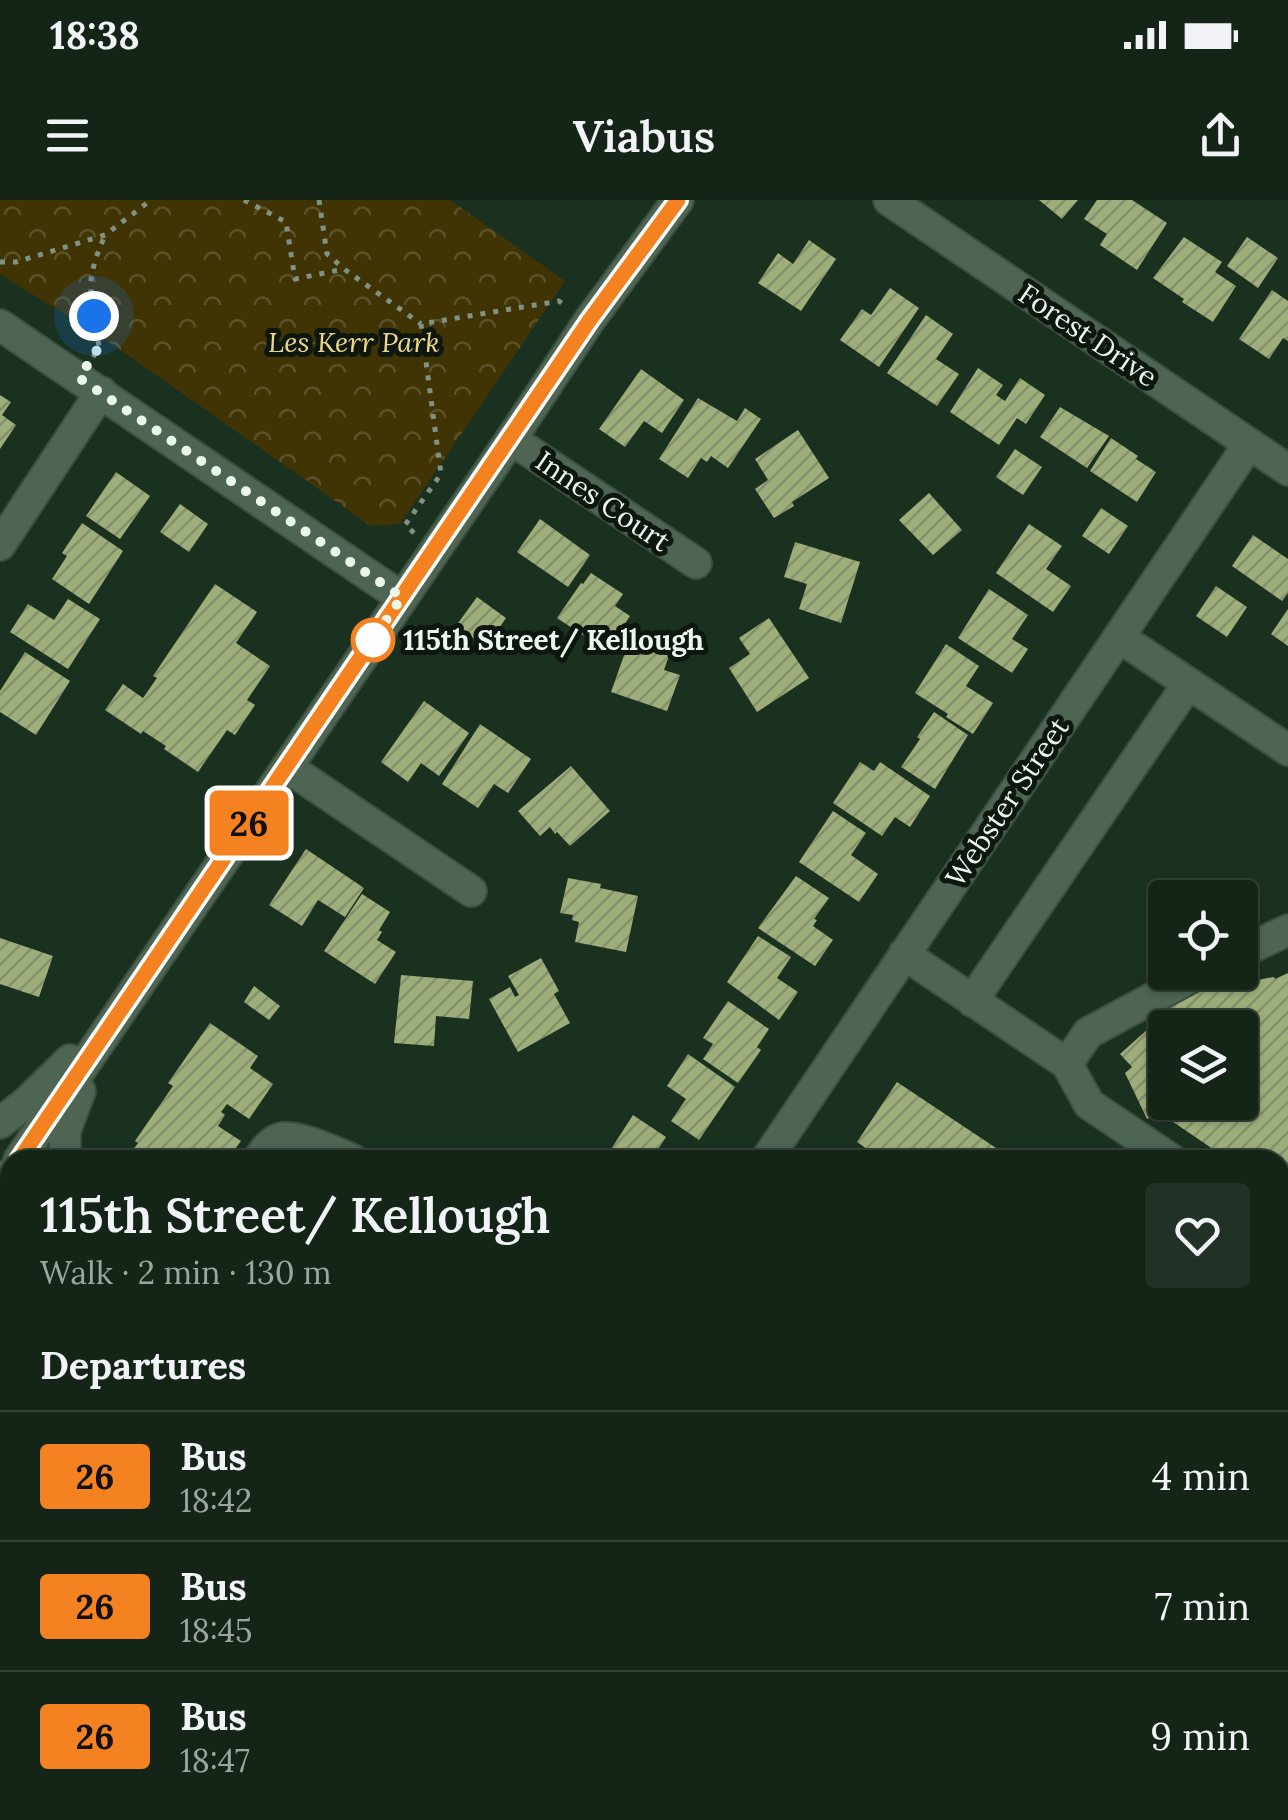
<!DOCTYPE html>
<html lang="en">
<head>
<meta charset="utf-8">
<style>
  body { margin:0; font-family:Lora,serif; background:#213125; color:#f1f3f6; height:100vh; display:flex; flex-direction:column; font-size:38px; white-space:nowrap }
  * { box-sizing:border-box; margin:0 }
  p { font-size:32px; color:#9da5a2 }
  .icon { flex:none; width:55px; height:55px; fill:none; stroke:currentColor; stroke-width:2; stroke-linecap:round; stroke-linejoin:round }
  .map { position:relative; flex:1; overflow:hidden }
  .drawer { position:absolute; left:0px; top:950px; width:1290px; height:670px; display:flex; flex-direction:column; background:#142518; border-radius:30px 30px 0 0; box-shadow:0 2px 8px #0004,0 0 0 2px #334237 }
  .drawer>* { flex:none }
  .badge { padding:0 20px; border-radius:8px; font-size:35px; line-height:65px }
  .controls { position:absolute; left:1148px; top:680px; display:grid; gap:20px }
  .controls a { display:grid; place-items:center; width:110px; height:110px; border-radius:10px; background:#142518; box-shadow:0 2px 8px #0004,0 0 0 2px #334237; font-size:50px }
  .you { position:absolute; width:50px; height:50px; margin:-25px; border:8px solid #fff; border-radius:50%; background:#1a73e8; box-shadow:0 0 0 15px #1a73e833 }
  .map>.badge { position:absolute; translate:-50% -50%; box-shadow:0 0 0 5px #fff }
  h2 { padding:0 40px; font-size:38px; line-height:90px }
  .round { display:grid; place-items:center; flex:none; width:105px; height:105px; border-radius:10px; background:#213125 }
  .summary { display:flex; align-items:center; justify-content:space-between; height:170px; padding:0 40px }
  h1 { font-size:48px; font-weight:600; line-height:75px }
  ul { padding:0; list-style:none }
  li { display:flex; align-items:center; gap:30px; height:130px; padding:0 40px; border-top:2px solid #334237 }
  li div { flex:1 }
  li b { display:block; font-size:38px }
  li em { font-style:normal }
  li .badge { min-width:110px; font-weight:700; text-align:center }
  .status { display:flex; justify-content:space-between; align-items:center; height:70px; padding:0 50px; background:#142518; direction:ltr }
  .status svg { height:28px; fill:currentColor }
  header { display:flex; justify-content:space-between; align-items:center; height:130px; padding:0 40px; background:#142518; font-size:45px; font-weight:600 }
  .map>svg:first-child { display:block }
  .park { fill:url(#park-crowns) }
  .building { fill:url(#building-hatch); fill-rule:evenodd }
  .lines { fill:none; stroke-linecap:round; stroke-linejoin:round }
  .minor-casing { stroke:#3b4f40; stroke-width:34 }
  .major-casing { stroke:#3b4f40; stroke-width:34 }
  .path { stroke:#809283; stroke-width:5; stroke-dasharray:5 8; stroke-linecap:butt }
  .minor { stroke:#4d6552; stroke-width:30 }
  .major { stroke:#469380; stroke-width:30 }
  .line-casing { stroke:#fff; stroke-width:22 }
  .line { stroke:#f58220; stroke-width:15 }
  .walk { stroke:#eaf8ec; stroke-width:10; stroke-dasharray:0 18 }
  .stop-dot { fill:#fff; stroke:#f58220; stroke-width:5 }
  .labels { text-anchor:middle; stroke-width:10; stroke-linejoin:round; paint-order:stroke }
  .street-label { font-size:28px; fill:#eaf8ec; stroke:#0d170f }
  .park-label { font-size:28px; font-style:italic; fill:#edd787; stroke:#0d170f }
  .stop-label { font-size:28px; font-weight:bold; fill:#eaf8ec; stroke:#0d170f; text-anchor:start }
</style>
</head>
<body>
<div class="status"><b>18:38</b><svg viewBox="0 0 49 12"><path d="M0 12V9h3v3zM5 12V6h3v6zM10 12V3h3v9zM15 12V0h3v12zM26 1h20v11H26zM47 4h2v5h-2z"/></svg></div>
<header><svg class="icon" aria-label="menu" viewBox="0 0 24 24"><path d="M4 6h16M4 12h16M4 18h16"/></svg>Viabus<svg class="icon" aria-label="share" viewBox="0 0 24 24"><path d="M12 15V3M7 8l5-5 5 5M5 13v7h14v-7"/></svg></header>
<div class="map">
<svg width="1288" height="1620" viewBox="0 0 1288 1620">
  <defs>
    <pattern id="park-crowns" width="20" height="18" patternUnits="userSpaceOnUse" patternTransform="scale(2.5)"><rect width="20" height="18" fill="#403405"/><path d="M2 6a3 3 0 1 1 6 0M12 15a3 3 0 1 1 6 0" fill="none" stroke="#5c522a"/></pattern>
    <pattern id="building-hatch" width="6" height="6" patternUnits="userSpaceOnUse" patternTransform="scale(2.5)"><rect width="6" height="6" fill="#9eae7b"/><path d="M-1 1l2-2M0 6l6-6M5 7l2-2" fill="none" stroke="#84906b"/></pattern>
  </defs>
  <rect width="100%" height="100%" fill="#1b3120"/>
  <path class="park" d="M0 0H450L565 81 400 324 371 326 115 146 0 74Z"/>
  <path class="building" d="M1039 0H1078L1062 19Z
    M1097 0H1132L1167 23 1137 70 1100 45 1107 34 1084 19Z
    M1184 37 1222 62 1215 72 1236 86 1213 122 1182 102 1184 99 1153 78Z
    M1247 37 1278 58 1258 88 1227 66Z
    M809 40 836 59 801 111 758 83 778 53 793 64Z
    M890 88 919 108 879 167 840 140 862 109 871 115Z
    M1272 90 1288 101V141L1283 138 1269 159 1239 139Z
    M926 115 953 134 936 159 959 174 937 206 887 173Z
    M978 168 1003 185 996 195 1005 201 1020 178 1045 195 1026 224 1017 218 999 245 950 212Z
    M641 169 684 200 662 233 644 221 625 247 599 229Z
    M0 195 11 202 2 215 16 225 0 249Z
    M698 198 737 221 745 208 761 219 728 268 711 256 707 262 701 258 688 278 659 259Z
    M1060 207 1109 236 1087 268 1040 237Z
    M798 230 829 278 792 302 794 306 774 318 755 289 768 280 755 259Z
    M1111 238 1138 256 1136 259 1156 272 1137 302 1090 271Z
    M1015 249 1042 267 1023 295 996 277Z
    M116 272 150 296 120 339 86 316Z
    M929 293 962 330 933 355 899 320Z
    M180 304 208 324 189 352 160 332Z
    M1101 308 1128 326 1109 354 1082 336Z
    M540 319 590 355 568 387 517 352Z
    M82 323 123 351 89 404 52 379 67 356 62 353Z
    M1029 324 1062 346 1046 369 1071 386 1053 412 996 373Z
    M1253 335 1288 359V393L1282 401 1232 366Z
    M795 342 860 362 841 423 799 409 807 384 784 377Z
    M591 373 623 394 615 406 630 416 607 451 557 418 581 383 583 384Z
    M215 384 257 412 236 443 270 466 247 500 255 505 235 535 227 530 198 572 164 549 166 546 143 531 141 534 105 510 123 484 143 498 157 478 153 476Z
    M1216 386 1247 407 1227 437 1196 416Z
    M989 389 1028 415 1012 439 1028 449 1012 473 958 438Z
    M477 397 506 418 486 447 456 426Z
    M68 399 100 419 68 469 10 432 28 404 54 420Z
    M1288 409V446L1271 434Z
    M769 418 809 478 757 512 729 468 750 454 739 438Z
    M633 430 673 444 664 470 680 475 667 511 611 492Z
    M946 444 979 466 966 486 993 503 973 534 946 517 948 514 915 493Z
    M25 452 70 481 36 535 0 512V491Z
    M424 501 469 533 439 576 421 563 408 582 381 562Z
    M934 512 968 535 935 589 901 567 920 539 917 537Z
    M480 524 531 559 508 593 494 584 478 608 442 584Z
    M860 562 874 571 880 562 930 596 910 627 895 617 882 636 833 603Z
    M571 566 610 611 570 646 557 632 555 634 550 627 540 636 518 611Z
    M833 611 866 633 851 655 878 674 859 702 799 662Z
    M306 649 364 688 345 717 318 700 302 726 269 705Z
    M796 676 829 698 814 719 817 720 813 726 833 740 815 766 758 728Z
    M568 678 601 684 600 688 638 696 626 752 575 742 579 722 572 720 573 715 560 713Z
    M362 694 390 712 379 730 382 732 377 740 396 752 375 784 324 751Z
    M758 736 791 757 777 778 798 792 779 820 727 782Z
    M0 738 53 756 39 797 0 784Z
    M541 758 559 791 554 794 570 823 518 852 489 799 510 787 515 797 519 795 508 776Z
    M1288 773V967L1280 972V960H1229L1160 913 1147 919 1125 873 1132 867 1120 854 1157 821 1153 813 1231 776 1235 784 1274 777 1275 779ZM1165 828H1240V902H1165Z
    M401 775 473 781 469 819 436 816 434 846 394 843Z
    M254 786 280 806 269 820 244 802Z
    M728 801 769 829 757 847 761 850 738 883 703 859 713 844 703 838Z
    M210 823 258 856 250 868 273 884 249 919 227 904 221 912 225 915 218 926 241 941 227 960H126L138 943 135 941 173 886 168 883Z
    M688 854 735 887 699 940 671 921 686 899 667 886Z
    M897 882 1014 960H883L857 942Z
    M633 915 666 937 655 954 664 960H604Z
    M10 1166V1279L0 1272V1181Z
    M10 1449V1510L0 1504V1453L5 1457Z
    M10 1591V1610H39L32 1620H0V1602L2 1603Z
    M191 1610H246L240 1620H190L187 1618Z
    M482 1610H586L594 1620H489Z
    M671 1610H774L767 1620H665Z"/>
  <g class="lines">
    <g class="minor-casing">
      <path id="minor" d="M889 0 1288 270
        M0 125 401 397
        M511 239 696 363
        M0 345 101 192
        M1119 437 1288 550
        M287 567 471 691
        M1240 753 1288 730
        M904 754 1067 864 1089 904 1172 960
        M972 801 1188 484
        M1067 864 1088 833 1201 772
        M0 923 28 901 70 860
        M19 960 511 239 589 121 678 0
        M65 960V931L80 891
        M258 960C264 951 270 941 282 938 299 935 336 953 353 960
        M766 960 1249 244
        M0 989 10 974
        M1280 1009 1288 1005
        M0 1022 10 1025
        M0 1071 10 1074
        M0 1126 10 1123
        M0 1368 10 1354
        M0 1544 10 1550
        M101 1610 116 1620
        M1108 1610 1123 1620
        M321 1620 328 1610"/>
    </g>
    <g class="major-casing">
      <path id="major" d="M1280 1211 1288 1205
        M1280 1275 1288 1269
        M1201 1610 1210 1620
        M935 1620 942 1610
        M998 1620 1005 1610"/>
    </g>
    <path class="path" d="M244 0 286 22 295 79 344 69
      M319 0 327 54 344 69 421 124
      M0 62H16L105 35 151 0
      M93 157 99 147 90 84 95 60 105 35
      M414 333 405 325 441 274 421 124 559 101 566 106
      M1280 1370 1288 1362
      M1280 1432 1288 1439"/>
    <use href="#minor" class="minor"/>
    <use href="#major" class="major"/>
  </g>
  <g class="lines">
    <g class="line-casing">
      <path id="line" d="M19 960 589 121 678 0"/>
    </g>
    <use href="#line" class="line"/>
    <path class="walk" d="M94 116 99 147 79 178 402 397 365 451 373 440"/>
  </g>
  <circle class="stop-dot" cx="373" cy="440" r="20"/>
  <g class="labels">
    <g class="street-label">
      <text transform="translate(1088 135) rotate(34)" y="10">Forest Drive</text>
      <text transform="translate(603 301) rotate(34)" y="10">Innes Court</text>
      <text transform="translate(1007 602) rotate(-56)" y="10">Webster Street</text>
    </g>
    <g class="park-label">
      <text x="354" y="152">Les Kerr Park</text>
    </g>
    <g class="stop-label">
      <text x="403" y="450">115th Street/ Kellough</text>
    </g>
  </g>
</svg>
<div class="controls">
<a><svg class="icon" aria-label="locate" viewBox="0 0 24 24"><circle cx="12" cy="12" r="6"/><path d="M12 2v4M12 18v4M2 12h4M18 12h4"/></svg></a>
<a><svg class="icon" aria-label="layers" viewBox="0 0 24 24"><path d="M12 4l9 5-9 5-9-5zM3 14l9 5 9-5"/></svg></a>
</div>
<div class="you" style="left:94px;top:116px"></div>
<b class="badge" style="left:249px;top:623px;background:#f58220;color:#111">26</b>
<section class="drawer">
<div class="summary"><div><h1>115th Street/ Kellough</h1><p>Walk · 2 min · 130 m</p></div><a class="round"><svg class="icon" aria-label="heart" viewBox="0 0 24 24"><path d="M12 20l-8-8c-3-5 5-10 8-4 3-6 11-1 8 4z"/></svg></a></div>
<h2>Departures</h2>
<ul>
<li><span class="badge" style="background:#f58220;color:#111">26</span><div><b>Bus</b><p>18:42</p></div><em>4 min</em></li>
<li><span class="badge" style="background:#f58220;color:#111">26</span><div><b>Bus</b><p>18:45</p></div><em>7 min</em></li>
<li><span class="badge" style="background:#f58220;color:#111">26</span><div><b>Bus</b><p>18:47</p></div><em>9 min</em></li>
</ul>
</section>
</div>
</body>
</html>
